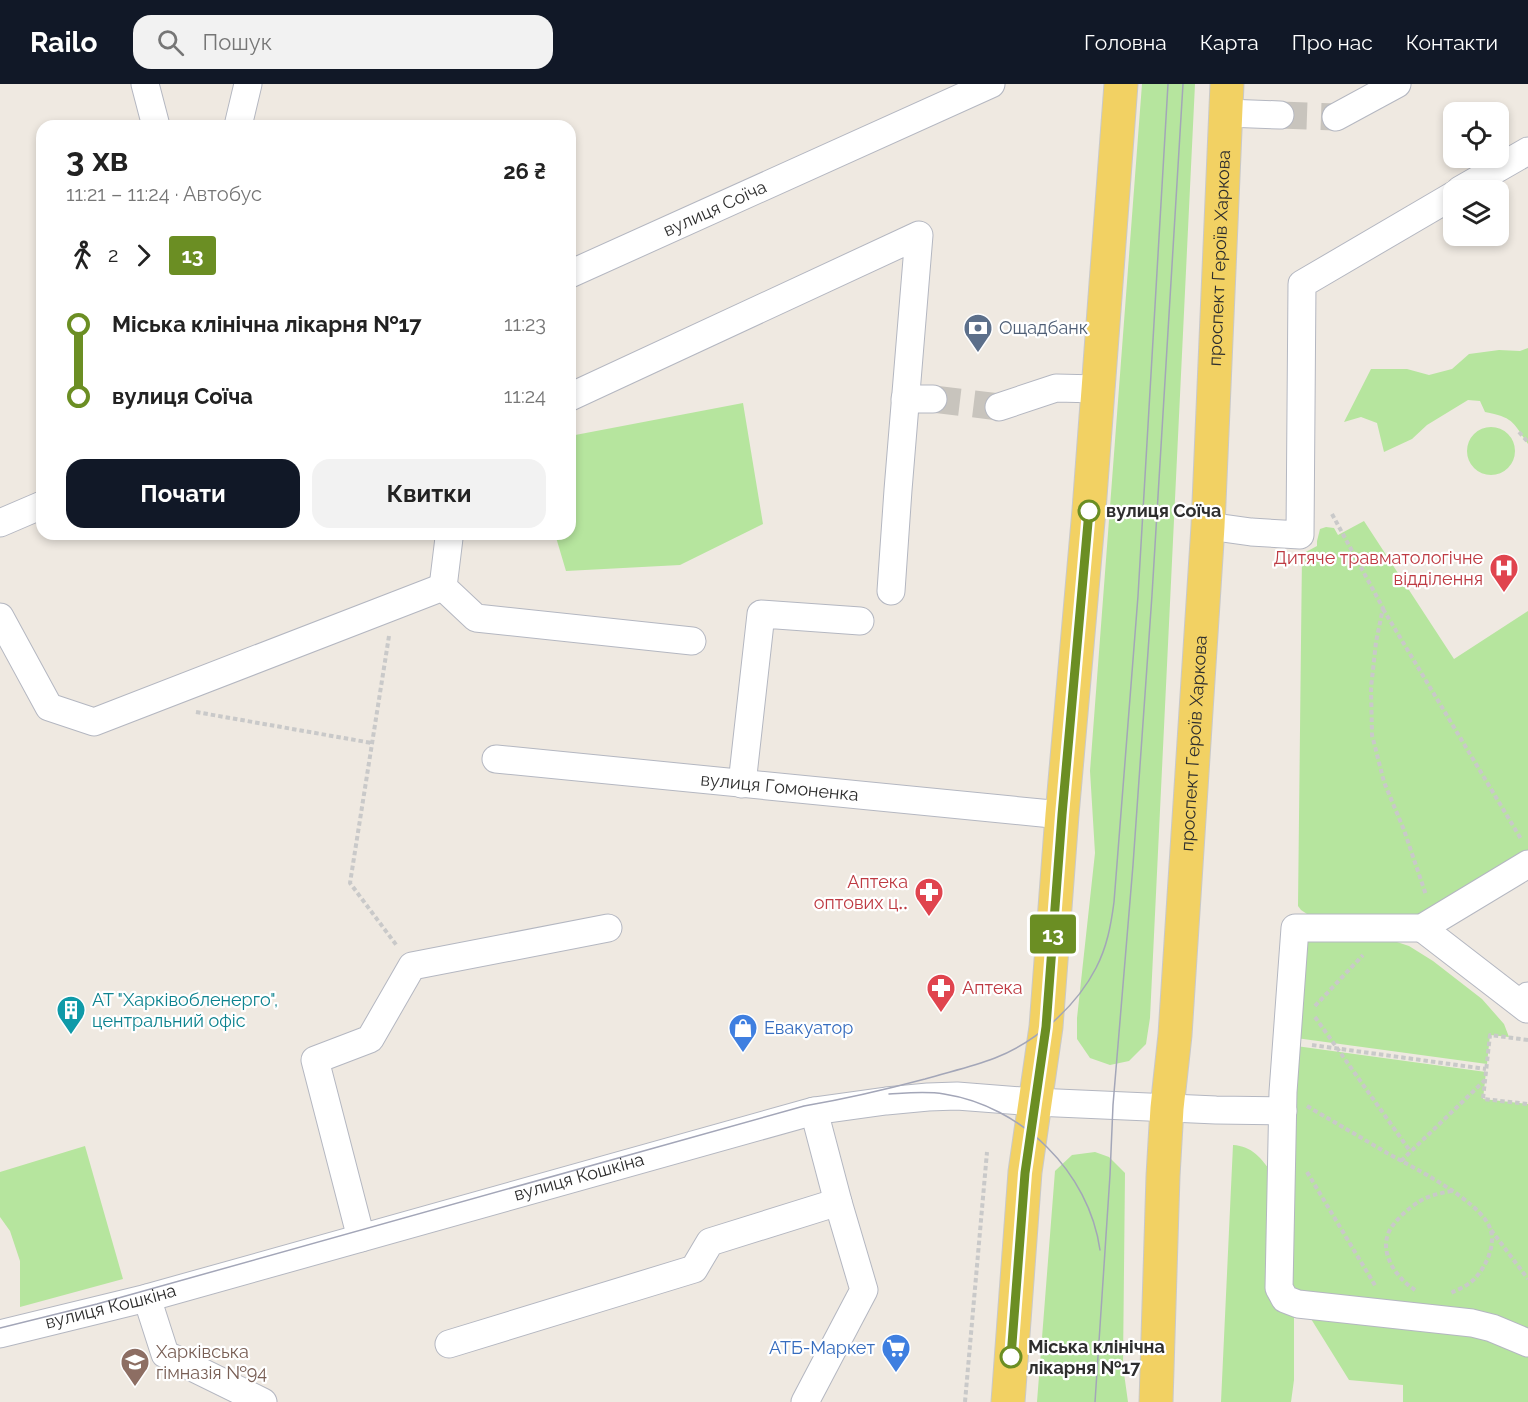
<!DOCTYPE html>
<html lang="uk">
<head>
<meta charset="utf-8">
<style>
  body { margin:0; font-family:Raleway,sans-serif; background:#f2f2f2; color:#222; height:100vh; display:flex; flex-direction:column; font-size:22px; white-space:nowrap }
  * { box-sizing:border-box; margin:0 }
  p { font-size:20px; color:#767676 }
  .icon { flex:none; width:33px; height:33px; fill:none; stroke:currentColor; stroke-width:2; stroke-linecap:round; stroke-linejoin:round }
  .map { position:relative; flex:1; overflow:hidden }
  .panel { position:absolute; left:36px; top:36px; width:540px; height:420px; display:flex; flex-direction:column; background:#fff; border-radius:18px; box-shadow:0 3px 9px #0003 }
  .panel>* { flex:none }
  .badge { padding:0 12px; border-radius:4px; font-size:21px; line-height:39px }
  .buttons { position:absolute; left:1443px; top:18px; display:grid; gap:12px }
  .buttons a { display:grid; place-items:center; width:66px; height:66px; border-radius:12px; background:#fff; box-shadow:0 3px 9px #0003; font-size:30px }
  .map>.badge { position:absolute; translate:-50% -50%; box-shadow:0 0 0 3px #fff }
  .legs { display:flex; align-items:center; gap:9px; height:66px; padding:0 30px; font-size:20px }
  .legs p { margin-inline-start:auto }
  .headline { display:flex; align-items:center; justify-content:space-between; height:102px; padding:0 30px }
  h1 { font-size:33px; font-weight:700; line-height:45px }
  .action { display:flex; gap:12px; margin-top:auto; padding:12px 30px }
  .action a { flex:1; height:69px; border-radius:18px; background:#111827; color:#fff; font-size:24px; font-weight:700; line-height:69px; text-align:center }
  .action a+a { background:#f2f2f2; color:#222 }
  ul { padding:0 30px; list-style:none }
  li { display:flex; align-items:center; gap:21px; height:72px; font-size:22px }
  li i { display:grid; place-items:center; width:9px; height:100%; margin:0 8px; background:currentColor }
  li i::after { content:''; width:15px; height:15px; margin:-8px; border:4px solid; border-radius:50%; background:#fff }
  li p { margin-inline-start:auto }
  li:first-child i { background:linear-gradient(#0000 50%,currentColor 0) }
  li:last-child i { background:linear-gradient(currentColor 50%,#0000 0) }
  header { display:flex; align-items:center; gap:36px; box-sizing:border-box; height:84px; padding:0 30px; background:#111827; color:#fff }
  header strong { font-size:28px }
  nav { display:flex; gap:33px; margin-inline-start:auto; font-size:21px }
  .search { width:420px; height:54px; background:#f2f2f2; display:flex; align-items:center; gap:15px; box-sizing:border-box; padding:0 21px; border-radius:18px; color:#767676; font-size:22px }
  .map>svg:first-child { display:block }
  .green { fill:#b6e59e }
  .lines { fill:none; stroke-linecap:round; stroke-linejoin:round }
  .minor-tunnel { stroke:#c8c4bd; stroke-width:27; stroke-dasharray:27 14; stroke-linecap:butt }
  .minor-casing { stroke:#b4b7c1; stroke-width:29 }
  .major-casing { stroke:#c9c9c9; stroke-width:35 }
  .path { stroke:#c9c9c9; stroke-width:4; stroke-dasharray:4.5 3; stroke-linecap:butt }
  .minor { stroke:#fff; stroke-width:27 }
  .major { stroke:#f2d163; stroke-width:33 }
  .tram { stroke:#a3a6b8; stroke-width:1.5 }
  .line-1-casing { stroke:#fff; stroke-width:14 }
  .line-1 { stroke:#6b8e23; stroke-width:9 }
  .stop-1-dot { fill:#fff; stroke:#6b8e23; stroke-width:3 }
  .labels { text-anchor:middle; stroke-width:4.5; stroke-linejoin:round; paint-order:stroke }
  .street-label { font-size:18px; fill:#2e2e2e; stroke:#fff }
  .service-label { font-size:18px; fill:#4e5e75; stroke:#fff; text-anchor:start }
  .stop-label { font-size:18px; font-weight:bold; fill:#2e2e2e; stroke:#fff; text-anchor:start }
  .health-label { font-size:18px; fill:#be3a42; stroke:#fff; text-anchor:end }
  .culture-label { font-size:18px; fill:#0d838f; stroke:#fff; text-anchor:start }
  .shop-label { font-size:18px; fill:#366cbe; stroke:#fff; text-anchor:start }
  .education-label { font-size:18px; fill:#785e54; stroke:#fff; text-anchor:start }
</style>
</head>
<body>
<header>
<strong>Railo</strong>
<div class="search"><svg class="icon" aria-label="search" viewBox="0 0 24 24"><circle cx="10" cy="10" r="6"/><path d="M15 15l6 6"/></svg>Пошук</div>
<nav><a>Головна</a><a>Карта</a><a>Про нас</a><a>Контакти</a></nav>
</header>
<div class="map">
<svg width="1528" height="1318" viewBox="0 0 1528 1318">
  <rect width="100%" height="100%" fill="#efe9e1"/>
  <path class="green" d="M1142 0H1195L1150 934 1146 960 1129 977 1110 981 1090 974 1077 955V934L1095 769 1090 687Z
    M1528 264V360C1512 337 1514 334 1485 328L1480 317 1468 316 1427 341 1412 355 1384 368 1377 339 1361 333 1344 338 1371 285H1407L1429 291 1452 285 1469 270 1499 266 1520 267Z
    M743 319 763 440 680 481 566 487 555 450H570V352Z
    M1467 367a24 24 0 1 1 48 0a24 24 0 1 1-48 0Z
    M1364 437 1454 575 1528 527V768L1422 831 1356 834 1307 830 1301 826 1298 822 1302 470 1317 462V457L1320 445 1326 443 1334 444 1338 451Z
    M1391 856 1409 862 1433 877 1482 915 1504 940 1509 953 1490 951 1487 980 1296 954 1307 857Z
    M1296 962 1486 988 1483 1015 1528 1020V1318H1403V1301L1349 1296 1303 1222 1289 1209Z
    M1233 1061C1252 1062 1261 1074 1272 1089L1294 1222V1296L1291 1318H1221Z
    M85 1062 123 1195 20 1223V1177L10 1147 0 1133V1088Z
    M1095 1068 1109 1073 1125 1089 1123 1282 1128 1318H1037L1055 1087 1072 1071Z"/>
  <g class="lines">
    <path class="minor-tunnel" d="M1280 31 1336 33
      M933 315 999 323"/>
    <g class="minor-casing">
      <g id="minor">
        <path d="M145 0 156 42"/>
        <path d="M1226 29 1280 31"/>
        <path d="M1336 33 1397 0"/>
        <path d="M238 42 248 0"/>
        <path d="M1460 106 1528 67"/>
        <path id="s1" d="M570 190 991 0"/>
        <path d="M570 313 919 151 898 406 891 507"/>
        <path d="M905 315H933"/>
        <path d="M999 323 1056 304 1098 305"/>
        <path d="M0 439 42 421"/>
        <path d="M1208 442 1251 448 1300 451 1302 200 1454 111"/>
        <path d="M447 450 449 454 443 503 476 534 692 557"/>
        <path d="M0 533 49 623 94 638 443 503"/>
        <path id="s2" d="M496 675 1062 731"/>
        <path d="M742 700 761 530 860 537"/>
        <path d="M1528 780 1422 844H1295L1283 1008 1279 1204 1285 1215 1298 1220 1472 1239 1492 1244 1528 1259"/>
        <path d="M1422 844 1527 925 1528 912"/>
        <path d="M361 1154 315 976 370 955 412 882 608 844"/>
        <path d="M147 1214 165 1270 263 1318"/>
        <path id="s3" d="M0 1250 147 1214 814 1027 886 1017 928 1013 957 1012 1035 1018 1216 1026 1283 1027"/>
        <path d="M449 1260 694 1185 710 1158 838 1118"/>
        <path d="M805 1318 864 1206 838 1118 814 1027"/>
      </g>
    </g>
    <g class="major-casing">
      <g id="major">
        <path d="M1008 1318 1025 1088 1046 943 1062 731 1089 426 1121 0"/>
        <path id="s4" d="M1156 1318 1163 1092 1167 1024 1175 951 1208 442 1227 0"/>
      </g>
    </g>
    <path class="path" d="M1519 348 1528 358
      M1332 430 1383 524 1376 558 1371 604 1372 651 1384 698 1404 746 1426 811
      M1383 525 1521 755
      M389 552 350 799 397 862
      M196 628 372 659
      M1315 922 1363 871
      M1315 933 1410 1067
      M1528 956 1490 951 1483 1015 1528 1020
      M1312 961 1486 985
      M1307 1022C1334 1038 1360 1053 1387 1069 1414 1084 1479 1116 1490 1144 1497 1162 1484 1187 1471 1198 1465 1203 1457 1206 1451 1209
      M1401 1077 1485 996
      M1307 1088 1376 1203
      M1491 1146 1528 1195
      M1415 1206C1398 1195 1380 1172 1388 1150 1392 1138 1410 1123 1420 1117 1430 1111 1441 1109 1452 1107
      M965 1318 987 1068"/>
    <use href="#minor" class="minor"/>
    <use href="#major" class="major"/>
    <path class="tram" d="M889 1010C907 1009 926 1007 944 1010 1022 1022 1089 1088 1100 1166
      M0 1244 97 1220 804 1022C845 1015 884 1006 925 995 948 988 972 983 995 974 1036 958 1076 923 1096 884 1107 863 1111 841 1114 818L1138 512 1168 0
      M1095 1318 1110 1091 1113 1021 1133 781 1152 511 1183 0"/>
  </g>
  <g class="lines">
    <g class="line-1-casing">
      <path id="line-1" d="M1011 1273 1025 1089 1046 943 1062 731 1089 427"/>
    </g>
    <use href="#line-1" class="line-1"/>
  </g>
  <defs>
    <g id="bank-pin" transform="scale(1.5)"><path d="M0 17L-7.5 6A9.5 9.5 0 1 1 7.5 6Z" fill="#5c6f8a" stroke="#fff"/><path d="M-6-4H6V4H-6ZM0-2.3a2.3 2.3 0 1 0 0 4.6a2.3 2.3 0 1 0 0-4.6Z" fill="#fff"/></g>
    <g id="hospital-pin" transform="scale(1.5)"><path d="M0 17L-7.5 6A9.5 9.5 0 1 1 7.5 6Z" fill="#e0444e" stroke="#fff"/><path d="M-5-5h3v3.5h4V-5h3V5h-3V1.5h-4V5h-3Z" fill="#fff"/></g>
    <g id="pharmacy-pin" transform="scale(1.5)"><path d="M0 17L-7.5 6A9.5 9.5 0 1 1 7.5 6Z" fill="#e0444e" stroke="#fff"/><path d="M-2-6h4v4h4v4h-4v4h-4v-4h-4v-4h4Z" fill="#fff"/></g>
    <g id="building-pin" transform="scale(1.5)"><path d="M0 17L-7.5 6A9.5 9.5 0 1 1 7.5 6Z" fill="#0f9aa8" stroke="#fff"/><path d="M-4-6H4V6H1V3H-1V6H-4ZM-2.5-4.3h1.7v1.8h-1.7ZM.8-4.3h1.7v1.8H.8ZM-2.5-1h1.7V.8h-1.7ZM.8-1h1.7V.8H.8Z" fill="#fff"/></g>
    <g id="shop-pin" transform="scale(1.5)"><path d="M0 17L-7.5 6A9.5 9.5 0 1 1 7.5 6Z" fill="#3f7fe0" stroke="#fff"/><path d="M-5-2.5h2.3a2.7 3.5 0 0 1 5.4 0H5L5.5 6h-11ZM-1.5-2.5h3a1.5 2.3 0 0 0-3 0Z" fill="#fff"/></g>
    <g id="supermarket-pin" transform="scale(1.5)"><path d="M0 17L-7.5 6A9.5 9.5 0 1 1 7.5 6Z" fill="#3f7fe0" stroke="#fff"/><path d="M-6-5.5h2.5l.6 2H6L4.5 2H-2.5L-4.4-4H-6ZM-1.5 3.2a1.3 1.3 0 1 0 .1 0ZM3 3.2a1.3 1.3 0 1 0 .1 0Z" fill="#fff"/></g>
    <g id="school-pin" transform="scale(1.5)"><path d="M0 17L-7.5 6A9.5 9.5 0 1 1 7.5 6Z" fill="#8d6e63" stroke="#fff"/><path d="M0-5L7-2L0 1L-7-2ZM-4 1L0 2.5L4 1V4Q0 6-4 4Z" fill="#fff"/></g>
  </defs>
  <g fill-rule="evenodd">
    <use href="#bank-pin" x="978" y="244"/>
    <use href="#hospital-pin" x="1504" y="484"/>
    <use href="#pharmacy-pin" x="929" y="808"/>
    <use href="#pharmacy-pin" x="941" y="904"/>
    <use href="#building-pin" x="71" y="926"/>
    <use href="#shop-pin" x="743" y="944"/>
    <use href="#supermarket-pin" x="896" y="1264"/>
    <use href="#school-pin" x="135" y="1278"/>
  </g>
  <g class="stop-1-dot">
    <circle cx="1089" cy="427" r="10"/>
    <circle cx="1011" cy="1273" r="10"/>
  </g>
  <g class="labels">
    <g class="street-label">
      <text dy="6" stroke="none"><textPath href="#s1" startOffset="159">вулиця Соїча</textPath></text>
      <text dy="6" stroke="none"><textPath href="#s4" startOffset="1146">проспект Героїв Харкова</textPath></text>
      <text dy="6" stroke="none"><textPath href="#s4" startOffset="660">проспект Героїв Харкова</textPath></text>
      <text dy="6" stroke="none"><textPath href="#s2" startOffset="285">вулиця Гомоненка</textPath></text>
      <text dy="6" stroke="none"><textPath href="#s3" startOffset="600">вулиця Кошкіна</textPath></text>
      <text dy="6" stroke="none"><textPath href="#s3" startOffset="114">вулиця Кошкіна</textPath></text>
    </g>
    <g class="service-label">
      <text x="999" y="250">Ощадбанк</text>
    </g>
    <g class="stop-label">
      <text x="1106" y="433">вулиця Соїча</text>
      <text x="1028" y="1269">Міська клінічна<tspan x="1028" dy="21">лікарня №17</tspan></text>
    </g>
    <g class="health-label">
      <text x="1483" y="480">Дитяче травматологічне<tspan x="1483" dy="21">відділення</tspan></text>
      <text x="908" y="804">Аптека<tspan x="908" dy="21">оптових ц‥</tspan></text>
      <text x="962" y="910" text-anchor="start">Аптека</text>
    </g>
    <g class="culture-label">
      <text x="92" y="922">АТ "Харківобленерго",<tspan x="92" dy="21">центральний офіс</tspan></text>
    </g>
    <g class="shop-label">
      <text x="764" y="950">Евакуатор</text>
      <text x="875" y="1270" text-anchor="end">АТБ-Маркет</text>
    </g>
    <g class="education-label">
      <text x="156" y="1274">Харківська<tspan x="156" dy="21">гімназія №94</tspan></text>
    </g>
  </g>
</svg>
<div class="buttons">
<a><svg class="icon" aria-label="locate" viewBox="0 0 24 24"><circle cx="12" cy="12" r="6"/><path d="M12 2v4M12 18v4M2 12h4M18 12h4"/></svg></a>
<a><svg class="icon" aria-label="layers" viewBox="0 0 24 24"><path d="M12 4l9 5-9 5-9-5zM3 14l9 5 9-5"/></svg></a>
</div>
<b class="badge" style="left:1053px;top:850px;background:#6b8e23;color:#fff">13</b>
<section class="panel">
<div class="headline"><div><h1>3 хв</h1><p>11:21 – 11:24 · Автобус</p></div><b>26 ₴</b></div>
<div class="legs"><svg class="icon" aria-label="walk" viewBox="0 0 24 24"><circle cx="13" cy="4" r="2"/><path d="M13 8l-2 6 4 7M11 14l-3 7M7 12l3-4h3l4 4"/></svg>2<svg class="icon" aria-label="forward" viewBox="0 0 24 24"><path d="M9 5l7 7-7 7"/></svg><b class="badge" style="background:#6b8e23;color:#fff">13</b></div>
<ul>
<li><i style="color:#6b8e23"></i><b>Міська клінічна лікарня №17</b><p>11:23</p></li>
<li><i style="color:#6b8e23"></i><b>вулиця Соїча</b><p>11:24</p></li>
</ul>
<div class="action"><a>Почати</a><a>Квитки</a></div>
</section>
</div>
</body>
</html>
